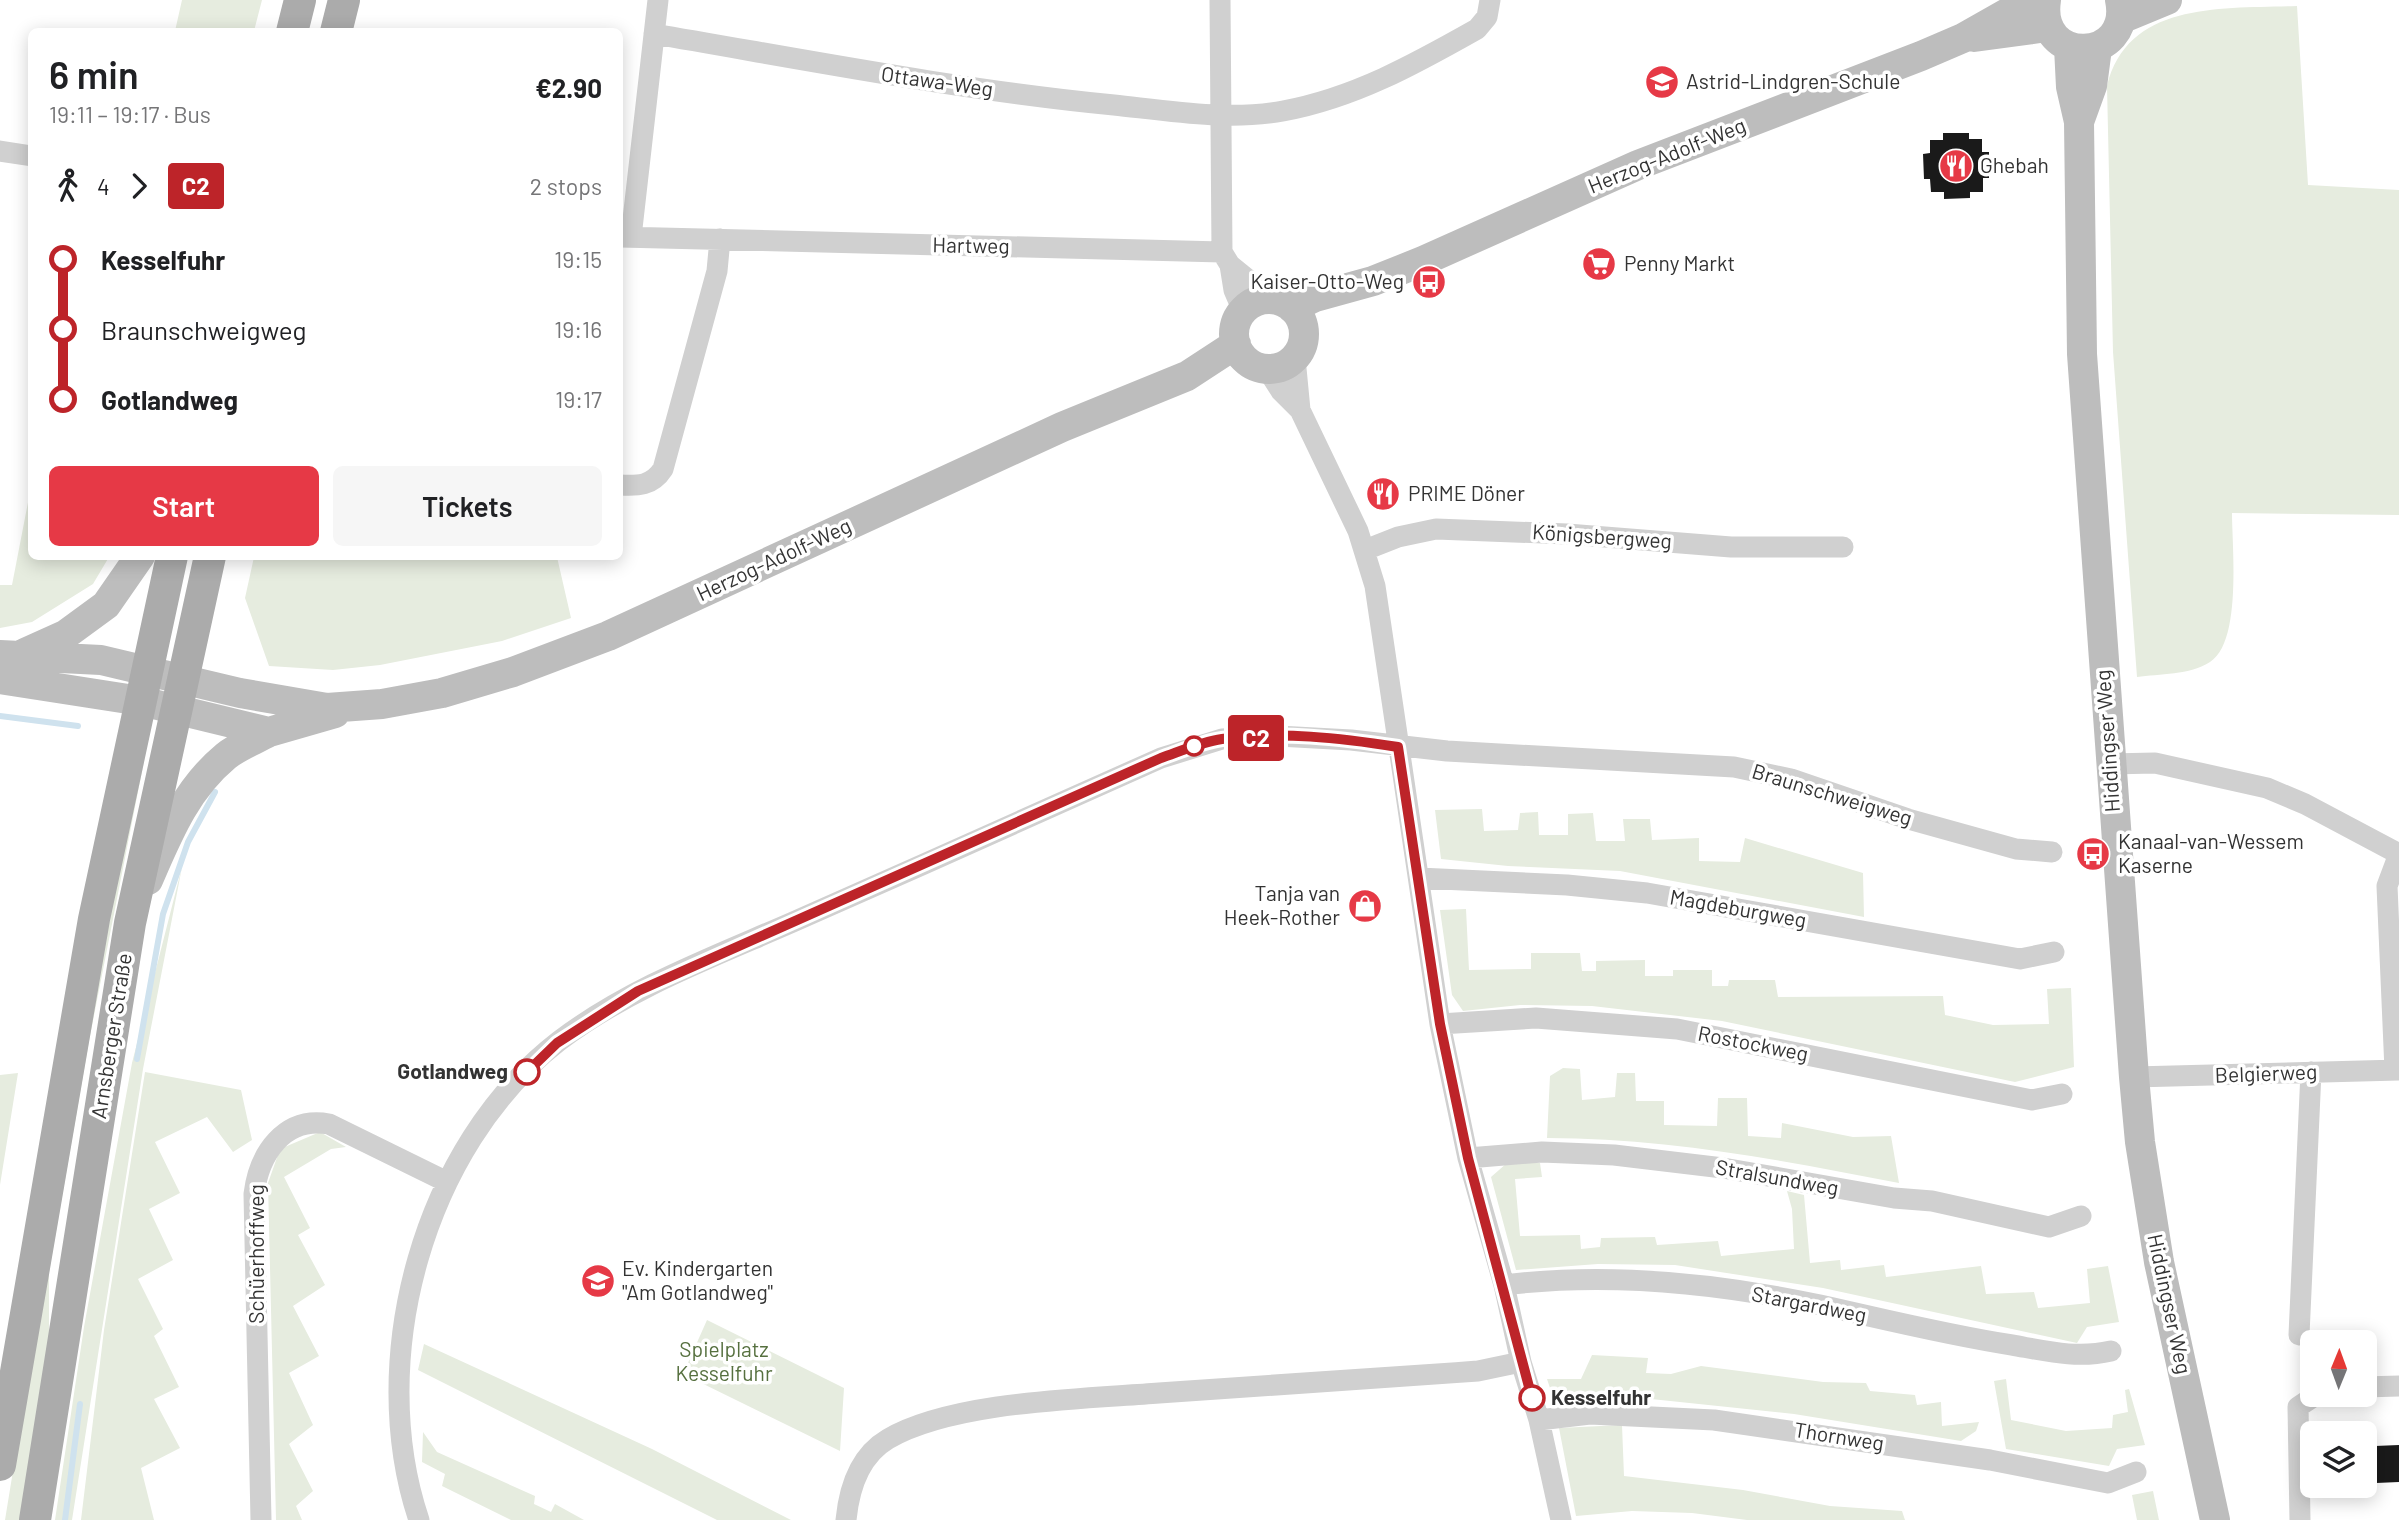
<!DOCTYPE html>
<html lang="en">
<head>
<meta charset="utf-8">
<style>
  body { margin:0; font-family:Barlow,sans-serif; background:#f6f6f6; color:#202124; height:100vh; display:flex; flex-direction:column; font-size:26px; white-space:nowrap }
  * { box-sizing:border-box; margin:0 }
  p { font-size:23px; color:#757577 }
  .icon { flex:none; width:38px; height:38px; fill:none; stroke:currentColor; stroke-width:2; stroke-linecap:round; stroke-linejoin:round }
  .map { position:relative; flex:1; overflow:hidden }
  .details { position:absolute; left:28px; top:28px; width:595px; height:532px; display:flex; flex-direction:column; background:#fff; border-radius:10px; box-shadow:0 4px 18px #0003 }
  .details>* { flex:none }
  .badge { padding:0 14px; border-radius:5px; font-size:24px; line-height:46px }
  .needle { width:46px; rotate:1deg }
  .controls { position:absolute; left:2300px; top:1330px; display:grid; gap:14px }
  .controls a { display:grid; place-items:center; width:77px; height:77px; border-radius:10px; background:#fff; box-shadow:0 4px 18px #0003; font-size:35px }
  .map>.badge { position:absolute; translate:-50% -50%; box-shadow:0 0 0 4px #fff }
  .legs { display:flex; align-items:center; gap:10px; height:77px; padding:0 21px; font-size:23px }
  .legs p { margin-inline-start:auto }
  .summary { display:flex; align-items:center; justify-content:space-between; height:119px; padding:0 21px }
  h1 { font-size:38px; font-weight:600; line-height:52px }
  .button { display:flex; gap:14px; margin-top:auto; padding:14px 21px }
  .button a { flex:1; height:80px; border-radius:10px; background:#e63946; color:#fff; font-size:28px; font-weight:600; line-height:80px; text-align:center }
  .button a+a { background:#f6f6f6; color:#202124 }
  ul { padding:0 21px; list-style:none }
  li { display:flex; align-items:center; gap:24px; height:70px; font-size:26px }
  li i { display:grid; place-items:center; width:10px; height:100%; margin:0 9px; background:currentColor }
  li i::after { content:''; width:18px; height:18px; margin:-9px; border:5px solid; border-radius:50%; background:#fff }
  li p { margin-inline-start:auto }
  li:first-child i { background:linear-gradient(#0000 50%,currentColor 0) }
  li:last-child i { background:linear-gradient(currentColor 50%,#0000 0) }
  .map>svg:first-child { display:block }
  .green { fill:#e6ecdf }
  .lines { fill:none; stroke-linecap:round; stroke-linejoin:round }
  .stream { stroke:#cfe2ee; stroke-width:6 }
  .building { fill:#1a1a1a }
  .street { stroke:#d0d0d0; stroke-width:21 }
  .secondary { stroke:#bdbdbd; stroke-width:30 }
  .primary { stroke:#ababab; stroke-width:32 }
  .line-1-casing { stroke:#fff; stroke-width:16 }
  .line-1 { stroke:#bd2429; stroke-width:10 }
  .stop-1-dot { fill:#fff; stroke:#bd2429; stroke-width:3.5 }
  .labels { text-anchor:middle; stroke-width:7; stroke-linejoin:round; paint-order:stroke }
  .street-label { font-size:21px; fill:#333; stroke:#fff }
  .poi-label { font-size:21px; fill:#333; stroke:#fff; text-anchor:start }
  .stop-label { font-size:21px; font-weight:bold; fill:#333; stroke:#fff; text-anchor:end }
  .park-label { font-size:21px; fill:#56703f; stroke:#fff }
</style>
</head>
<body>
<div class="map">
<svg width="2399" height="1520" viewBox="0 0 2399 1520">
  <rect width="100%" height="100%" fill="#fff"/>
  <path class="green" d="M182 0H262L254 31H175Z
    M2297 6 2308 185 2399 190V515L2232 513C2232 547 2242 642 2210 662 2190 675 2159 674 2137 677L2113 352 2107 86C2128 0 2225 9 2297 6Z
    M30 492 32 556 109 557 93 584 32 622 0 628V585H12Z
    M254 557H557L571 618 502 641 380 665 333 670 269 666 245 598Z
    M145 756 89 1041 49 1272V1341L23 1520H5L87 1016Z
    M1482 809 1484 831 1518 830 1520 813 1538 812 1539 835H1568V814L1593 813 1596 841H1625L1623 819H1650L1652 840 1699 838V861L1740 862 1745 838 1863 873 1864 917 1620 871 1508 866 1441 859 1435 810Z
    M182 867 143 1069 72 1520H55L84 1327 132 1063Z
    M1466 909 1469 970 1531 969V953H1580L1582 971H1596V961L1645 960V976H1673V970H1712V986H1728L1729 980H1775L1778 997 1943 996 1945 1015 1993 1025 2049 1024 2047 989 2071 988 2074 1067 2015 1082 1722 1021 1592 1006 1520 1005 1463 1011 1452 995 1440 910Z
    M1563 1068 1580 1069 1582 1100 1615 1097 1617 1073H1635L1636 1101H1664V1125L1717 1126 1718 1098H1747L1748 1136 1781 1138 1782 1123 1853 1137 1891 1136 1899 1183C1782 1160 1666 1138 1547 1138L1550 1076Z
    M145 1072 241 1090 252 1140 233 1152 207 1117 155 1142 180 1193 149 1209 173 1260 138 1279 163 1329 154 1336 179 1387 154 1399 180 1448 141 1468 154 1520H81L104 1330Z
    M18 1073 0 1185V1075Z
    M320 1132 346 1147 331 1149 284 1177 310 1228 298 1235 325 1285 293 1306 319 1356 289 1373 313 1425 289 1444 313 1491 296 1506 302 1520H276L268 1183 280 1149Z
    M1507 1163H1540L1542 1177 1515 1179 1520 1236 1580 1235 1581 1249 1600 1247 1601 1238 1655 1237 1657 1245 1718 1241 1721 1256 1794 1249 1792 1209 1787 1191 1804 1195 1810 1263 1840 1260 1841 1270 1884 1265 1886 1277 1981 1266 1986 1294 2034 1292 2038 1308 2090 1303 2087 1269 2108 1266 2119 1322 2087 1327 2077 1343 1823 1288 1675 1265 1598 1264 1516 1270 1491 1177Z
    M707 1320 844 1388 840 1451 683 1374Z
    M424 1344 652 1449 791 1520H717L418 1370Z
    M1592 1355 1648 1358 1646 1373 1671 1374 1701 1366 1823 1382 1866 1383 1870 1391 1915 1395 1917 1405 1941 1402 1942 1426 1979 1422 1976 1431 1961 1441 1794 1414 1632 1397 1554 1400 1547 1379H1581Z
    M2006 1379 2011 1420 2066 1431 2112 1428 2113 1415 2128 1412 2125 1390 2129 1389 2145 1445 2117 1449 2109 1466 2006 1449 1994 1381Z
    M1622 1425 1624 1476 1743 1490 1830 1506 1902 1511 1905 1520H1747L1692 1513 1632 1511 1576 1516 1559 1428Z
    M423 1432 437 1452 535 1496 534 1504 551 1512 555 1504 584 1520H511L442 1486 445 1474 422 1462Z
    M2153 1491 2159 1520H2137L2132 1495Z"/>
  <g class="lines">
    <path class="stream" d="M0 716 78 726
      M137 1059 163 914 188 842 215 792
      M65 1520 80 1404"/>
  </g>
  <path class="building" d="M1943 133H1969V139H1982V152H1989V178H1983V192H1970V198L1944 199V192H1931L1930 179H1924L1923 154 1930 153V140H1943Z
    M2399 1445V1482L2376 1483 2375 1446Z"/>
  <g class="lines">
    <path class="street" d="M1220 0 1222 252 1230 265 1272 299
      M654 34C807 60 960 90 1114 105 1169 111 1228 121 1283 111 1354 98 1415 64 1477 29L1487 17 1490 0
      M0 151 32 156
      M620 237 1222 252
      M631 237 658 0
      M1230 265 1234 290 1243 311
      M1295 358 1300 410
      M1267 369 1281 391 1300 410 1358 531 1375 586 1440 1024 1468 1158 1504 1285 1521 1362 1539 1420 1561 1520
      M620 485C638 486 652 486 663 469L717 271 720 239
      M1365 550 1398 537 1436 529 1567 534 1731 547H1843
      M2110 764 2155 763 2267 788 2305 804 2399 854
      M1419 878 1567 885 1647 893 2020 959 2054 952
      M1440 1024 1536 1018 1677 1029 2032 1100 2062 1094
      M2395 1070 2387 886 2399 854
      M2134 1077 2399 1070
      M1468 1158 1542 1152 1614 1155 1723 1168 1894 1198 1932 1201 2049 1227 2081 1216
      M1504 1285C1609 1272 1716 1283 1820 1305 1883 1319 1947 1335 2012 1345 2046 1351 2077 1359 2111 1351
      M2299 1335 2311 1072
      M2364 1387 2399 1386
      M1539 1420 1590 1414 1714 1420 1990 1460 2108 1483 2136 1472
      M261 1520 254 1194C259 1154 284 1116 329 1124L447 1182
      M419 1520C365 1360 423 1146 559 1041 629 988 713 957 793 922 916 868 1038 813 1161 758L1222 739 1278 736 1351 740 1447 751 1734 767 1791 779 1908 819 2016 849 2052 852
      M846 1520C849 1489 859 1456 888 1439 953 1401 1084 1399 1159 1393 1266 1386 1372 1379 1478 1371L1521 1362
      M2300 1520 2298 1407 2316 1395"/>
    <path class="secondary" d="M2046 0C2036 67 2133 63 2120 0
      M2121 19 2167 0
      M1974 37 2047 27
      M2069 47 2071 87 2079 122 2082 354 2134 1077 2140 1142 2159 1262 2215 1520
      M2079 122 2092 86 2097 48
      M1234 334a35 35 0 1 1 70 0a35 35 0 1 1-70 0Z
      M1292 308 1315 297 1373 281 1423 261 1638 165 1921 56 1963 38 2009 12 2045 1
      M25 653 65 635 106 605 140 556
      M0 655 101 660 240 693 327 708 382 704 442 693 513 672 608 636 1062 427 1187 376 1236 344
      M0 679 141 701 269 732 335 713
      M148 880C168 834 186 789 226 756 238 746 255 740 269 732"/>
    <path class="primary" d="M292 32 300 0
      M336 32 344 0
      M0 1465 94 919 172 556
      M35 1520 130 923 210 556"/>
  </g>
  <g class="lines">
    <g class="line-1-casing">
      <path id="line-1" d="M527 1072 557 1043 638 991 1161 758C1181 751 1201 742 1222 739 1280 731 1341 738 1398 747L1440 1024 1468 1158 1532 1398"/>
    </g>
    <use href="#line-1" class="line-1"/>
  </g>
  <defs>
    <g id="school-disc" transform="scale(1.75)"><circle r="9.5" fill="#e63946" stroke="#fff"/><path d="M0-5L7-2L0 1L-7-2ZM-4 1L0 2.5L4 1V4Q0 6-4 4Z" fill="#fff"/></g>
    <g id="restaurant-disc" transform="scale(1.75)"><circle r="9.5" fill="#e63946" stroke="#fff"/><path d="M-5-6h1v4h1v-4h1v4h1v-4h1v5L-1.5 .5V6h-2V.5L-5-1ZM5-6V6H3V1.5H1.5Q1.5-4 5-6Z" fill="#fff"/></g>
    <g id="supermarket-disc" transform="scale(1.75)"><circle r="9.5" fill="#e63946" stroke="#fff"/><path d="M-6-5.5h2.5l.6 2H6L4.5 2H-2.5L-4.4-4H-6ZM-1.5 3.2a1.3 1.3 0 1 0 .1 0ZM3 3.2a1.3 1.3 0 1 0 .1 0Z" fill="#fff"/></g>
    <g id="bus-disc" transform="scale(1.75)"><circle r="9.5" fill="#e63946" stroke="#fff"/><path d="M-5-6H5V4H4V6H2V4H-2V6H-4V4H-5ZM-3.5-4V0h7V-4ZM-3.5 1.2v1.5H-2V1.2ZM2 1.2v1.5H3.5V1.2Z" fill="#fff"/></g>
    <g id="shop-disc" transform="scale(1.75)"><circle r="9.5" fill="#e63946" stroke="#fff"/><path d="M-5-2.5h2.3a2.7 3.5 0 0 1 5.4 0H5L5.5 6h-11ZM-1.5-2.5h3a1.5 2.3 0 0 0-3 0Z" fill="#fff"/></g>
  </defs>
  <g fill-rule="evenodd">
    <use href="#school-disc" x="1662" y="82"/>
    <use href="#restaurant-disc" x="1956" y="166"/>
    <use href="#supermarket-disc" x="1599" y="264"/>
    <use href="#bus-disc" x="1429" y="282"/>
    <use href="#restaurant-disc" x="1383" y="494"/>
    <use href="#bus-disc" x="2093" y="854"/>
    <use href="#shop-disc" x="1365" y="906"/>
    <use href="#school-disc" x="598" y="1281"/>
  </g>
  <g class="stop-1-dot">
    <circle cx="1194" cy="746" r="9"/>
    <circle cx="527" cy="1072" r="12"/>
    <circle cx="1532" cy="1398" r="12"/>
  </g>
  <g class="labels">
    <g class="street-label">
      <text transform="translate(937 82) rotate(8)" y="7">Ottawa-Weg</text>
      <text transform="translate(1667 156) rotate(-22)" y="7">Herzog-Adolf-Weg</text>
      <text transform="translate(971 246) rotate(1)" y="7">Hartweg</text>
      <text transform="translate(1602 537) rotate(4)" y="7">Königsbergweg</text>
      <text transform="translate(774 560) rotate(-25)" y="7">Herzog-Adolf-Weg</text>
      <text transform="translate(2108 741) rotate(-94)" y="7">Hiddingser Weg</text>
      <text transform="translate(1832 795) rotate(17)" y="7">Braunschweigweg</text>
      <text transform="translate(1738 909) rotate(10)" y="7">Magdeburgweg</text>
      <text transform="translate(112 1036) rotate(-81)" y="7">Arnsberger Straße</text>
      <text transform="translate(1753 1044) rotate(11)" y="7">Rostockweg</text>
      <text transform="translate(2266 1074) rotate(-2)" y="7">Belgierweg</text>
      <text transform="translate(1777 1178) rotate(10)" y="7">Stralsundweg</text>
      <text transform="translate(257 1254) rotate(-90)" y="7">Schüerhoffweg</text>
      <text transform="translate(2169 1304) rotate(78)" y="7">Hiddingser Weg</text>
      <text transform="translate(1809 1305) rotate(11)" y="7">Stargardweg</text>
      <text transform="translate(1839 1437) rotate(9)" y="7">Thornweg</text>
    </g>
    <g class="poi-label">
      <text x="1686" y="89">Astrid-Lindgren-Schule</text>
      <text x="1980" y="173">Ghebah</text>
      <text x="1624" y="271">Penny Markt</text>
      <text x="1404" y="289" text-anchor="end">Kaiser-Otto-Weg</text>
      <text x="1408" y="501">PRIME Döner</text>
      <text x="2118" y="849">Kanaal-van-Wessem<tspan x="2118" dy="24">Kaserne</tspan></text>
      <text x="1340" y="901" text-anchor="end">Tanja van<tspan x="1340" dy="24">Heek-Rother</tspan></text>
      <text x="622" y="1276">Ev. Kindergarten<tspan x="622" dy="24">"Am Gotlandweg"</tspan></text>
    </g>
    <g class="stop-label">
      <text x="508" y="1079">Gotlandweg</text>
      <text x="1551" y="1405" text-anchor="start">Kesselfuhr</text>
    </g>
    <g class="park-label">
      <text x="724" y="1357">Spielplatz<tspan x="724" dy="24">Kesselfuhr</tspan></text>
    </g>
  </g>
</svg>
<div class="controls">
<a><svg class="needle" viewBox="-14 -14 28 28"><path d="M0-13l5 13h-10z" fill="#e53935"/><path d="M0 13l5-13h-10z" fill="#757577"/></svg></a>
<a><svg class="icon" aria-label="layers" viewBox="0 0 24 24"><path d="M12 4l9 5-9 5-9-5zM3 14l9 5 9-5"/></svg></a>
</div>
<b class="badge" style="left:1256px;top:738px;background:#bd2429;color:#fff">C2</b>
<section class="details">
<div class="summary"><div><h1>6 min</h1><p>19:11 – 19:17 · Bus</p></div><b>€2.90</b></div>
<div class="legs"><svg class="icon" aria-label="walk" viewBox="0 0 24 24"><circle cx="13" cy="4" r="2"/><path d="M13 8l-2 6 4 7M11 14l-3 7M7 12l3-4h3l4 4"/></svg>4<svg class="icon" aria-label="forward" viewBox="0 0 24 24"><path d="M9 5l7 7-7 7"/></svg><b class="badge" style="background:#bd2429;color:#fff">C2</b><p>2 stops</p></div>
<ul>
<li><i style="color:#bd2429"></i><b>Kesselfuhr</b><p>19:15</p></li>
<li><i style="color:#bd2429"></i><span>Braunschweigweg</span><p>19:16</p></li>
<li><i style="color:#bd2429"></i><b>Gotlandweg</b><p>19:17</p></li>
</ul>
<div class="button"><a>Start</a><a>Tickets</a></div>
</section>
</div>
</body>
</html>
